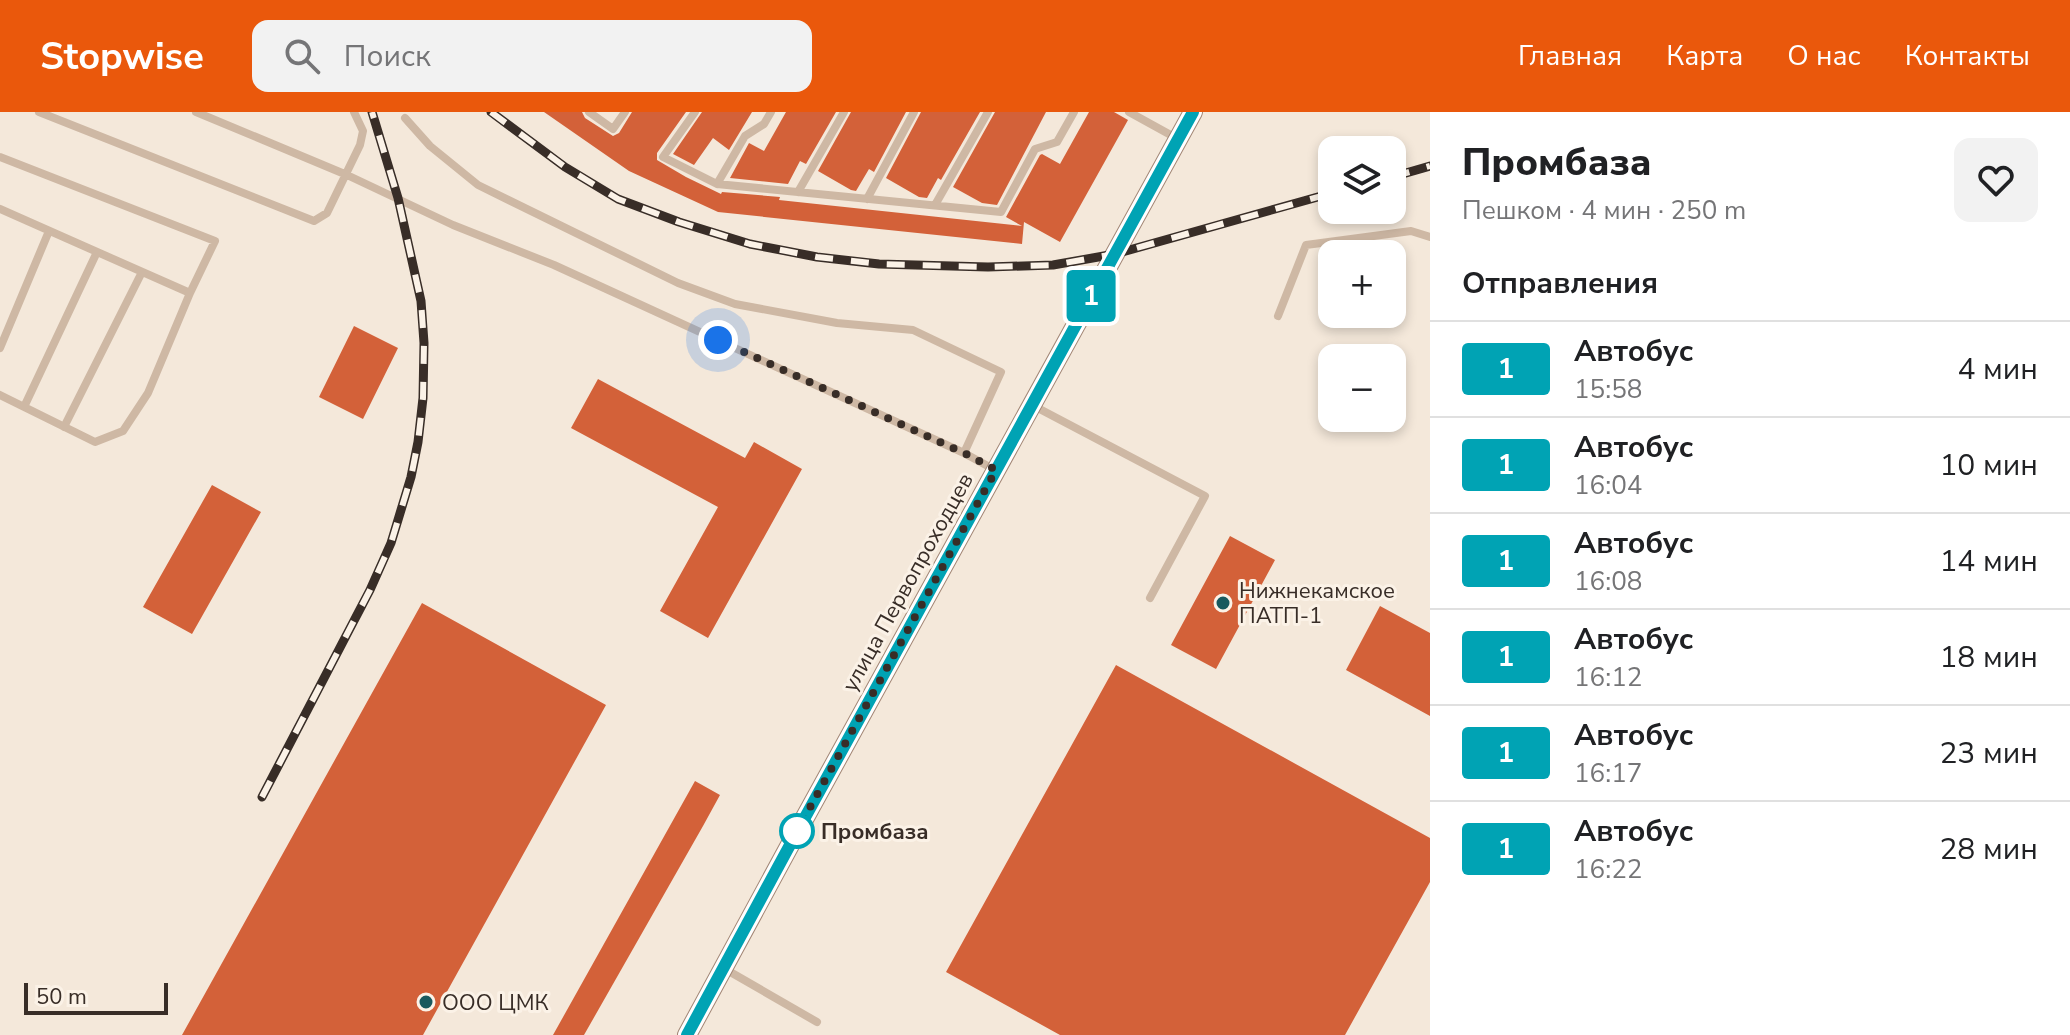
<!DOCTYPE html>
<html lang="ru">
<head>
<meta charset="utf-8">
<style>
  body { margin:0; font-family:"Nunito Sans",sans-serif; background:#f2f2f2; color:#202124; height:100vh; display:flex; flex-direction:column; font-size:30px; white-space:nowrap }
  * { box-sizing:border-box; margin:0 }
  p { font-size:26px; color:#757577 }
  .icon { flex:none; width:44px; height:44px; fill:none; stroke:currentColor; stroke-width:2; stroke-linecap:round; stroke-linejoin:round }
  .map { position:relative; flex:1; overflow:hidden }
  .side { display:flex; flex-direction:column; background:#fff; width:640px }
  .side>* { flex:none }
  .badge { padding:0 16px; border-radius:6px; font-size:28px; line-height:52px }
  .fabs { position:absolute; left:1318px; top:24px; display:grid; gap:16px }
  .fabs a { display:grid; place-items:center; width:88px; height:88px; border-radius:16px; background:#fff; box-shadow:0 4px 12px #0003; font-size:40px }
  .scale { position:absolute; left:24px; bottom:20px; width:144px; box-sizing:border-box; padding-left:8px; border:4px solid #382d27; border-top:0; font-size:22px; line-height:28px; white-space:nowrap; color:#382d27; -webkit-text-stroke:6px #fbf2e7; paint-order:stroke }
  .you { position:absolute; width:40px; height:40px; margin:-20px; border:6px solid #fff; border-radius:50%; background:#1a73e8; box-shadow:0 0 0 12px #1a73e833 }
  .map>.badge { position:absolute; translate:-50% -50%; box-shadow:0 0 0 4px #fff }
  h2 { padding:0 32px; font-size:30px; line-height:72px }
  .round { display:grid; place-items:center; flex:none; width:84px; height:84px; border-radius:16px; background:#f2f2f2 }
  .summary { display:flex; align-items:center; justify-content:space-between; height:136px; padding:0 32px }
  h1 { font-size:38px; font-weight:800; line-height:60px }
  ul { padding:0; list-style:none }
  li { display:flex; align-items:center; gap:24px; height:96px; padding:0 32px; border-top:2px solid #e0e0e0 }
  li div { flex:1 }
  li b { display:block; font-size:30px }
  li em { font-style:normal }
  li .badge { min-width:88px; font-weight:700; text-align:center }
  header { display:flex; align-items:center; gap:48px; box-sizing:border-box; height:112px; padding:0 40px; background:#ea580c; color:#fff }
  header strong { font-size:38px }
  nav { display:flex; gap:44px; margin-inline-start:auto; font-size:28px }
  .search { width:560px; height:72px; background:#f2f2f2; display:flex; align-items:center; gap:20px; box-sizing:border-box; padding:0 28px; border-radius:16px; color:#757577; font-size:30px }
  main { display:flex; flex:1; min-height:0 }
  .map>svg:first-child { display:block }
  .building { fill:#d36139 }
  .lines { fill:none; stroke-linecap:round; stroke-linejoin:round }
  .lane { stroke:#ceb8a4; stroke-width:8 }
  .secondary { stroke:#a28675; stroke-width:20 }
  .rail-casing { stroke:#382d27; stroke-width:9 }
  .rail { stroke:#fbf2e7; stroke-width:6; stroke-dasharray:18; stroke-linecap:butt }
  .line-casing { stroke:#fff; stroke-width:18 }
  .line { stroke:#00a3b4; stroke-width:12 }
  .walk { stroke:#382d27; stroke-width:8; stroke-dasharray:0 14.4 }
  .poi-dot { fill:#18595e; stroke:#fbf2e7; stroke-width:3 }
  .stop-dot { fill:#fff; stroke:#00a3b4; stroke-width:4 }
  .labels { text-anchor:middle; stroke-width:6; stroke-linejoin:round; paint-order:stroke }
  .street-label { font-size:22px; fill:#382d27; stroke:#fbf2e7 }
  .poi-label { font-size:22px; fill:#382d27; stroke:#fbf2e7; text-anchor:start }
  .stop-label { font-size:22px; font-weight:bold; fill:#382d27; stroke:#fbf2e7; text-anchor:start }
</style>
</head>
<body>
<header>
<strong>Stopwise</strong>
<div class="search"><svg class="icon" aria-label="search" viewBox="0 0 24 24"><circle cx="10" cy="10" r="6"/><path d="M15 15l6 6"/></svg>Поиск</div>
<nav><a>Главная</a><a>Карта</a><a>О нас</a><a>Контакты</a></nav>
</header>
<main>
<div class="map">
<svg width="1430" height="923" viewBox="0 0 1430 923">
  <rect width="100%" height="100%" fill="#f4e8da"/>
  <path class="building" d="M544 0H582L585 6 613 24 619 21 632 0H686L657 41V48L686 65 721 82 722 80 780 85 779 88 1022 114 1006 105 1040 43 1042 42 1060 52 1089 0H1114L1128 8 1060 130 1024 110 1022 132 718 100 629 59Z
    M702 0H752L729 38 713 26 694 53 673 42Z
    M786 0H836L806 52 800 49 788 72 730 66 749 31 764 39Z
    M851 0H906L874 60 869 57 856 79 851 78 818 59Z
    M921 0H980L941 68 938 66 927 86 919 85 886 66Z
    M995 0H1046L997 93 982 91 953 75Z
    M354 214 398 236 363 307 319 285Z
    M598 267 745 346 754 330 802 357 708 526 660 499 718 395 571 316Z
    M212 373 261 400 192 522 143 495Z
    M1230 424 1275 448 1216 557 1171 533Z
    M422 491 606 593 454 867 423 923H182Z
    M1380 494 1430 521V604L1346 558Z
    M1116 553 1430 726V770L1345 923H1060L946 860Z
    M695 669 720 683 703 714 584 923H553Z"/>
  <g class="lines">
    <path class="lane" d="M39 0 314 109 327 101 360 33 363 19 354 0
      M196 0 347 63 453 113 554 153 964 341 995 358
      M589 0 613 17 625 0
      M695 0 663 45 717 72 1001 100 1035 37 1057 30 1074 0
      M1129 0 1178 27
      M405 6 430 34 478 73 678 171 735 192 837 211 913 218 1001 260 964 341
      M0 45 215 129 190 181
      M717 72 745 24 764 12 771 0
      M798 80 844 0
      M867 87 914 0
      M935 93 988 0
      M0 97 190 181 148 281 123 319 95 330 0 283
      M1278 204 1306 133 1411 119 1430 125
      M0 236 49 119
      M1032 293 1205 384 1150 486
      M24 295 97 140
      M64 315 142 160
      M725 857 817 910"/>
    <path class="secondary" d="M687 923 797 720 1193 0"/>
    <g class="rail-casing">
      <path id="rail" d="M491 0 565 55 618 87 679 110 750 132 817 145 879 152 988 155 1053 153 1115 142 1332 81
        M1392 65 1430 54
        M262 685 370 478 391 431 411 365 418 330 423 286 424 231 421 189 398 86 372 0"/>
    </g>
    <use href="#rail" class="rail"/>
  </g>
  <g class="lines">
    <g class="line-casing">
      <path id="line" d="M687 923 797 720 1193 0"/>
    </g>
    <use href="#line" class="line"/>
    <path class="walk" d="M718 228 964 341 996 358 797 719"/>
  </g>
  <g class="poi-dot">
    <circle cx="1223" cy="491" r="8"/>
    <circle cx="426" cy="890" r="8"/>
  </g>
  <circle class="stop-dot" cx="797" cy="719" r="16"/>
  <g class="labels">
    <g class="street-label">
      <text transform="translate(907 470) rotate(-61)" y="8">улица Первопроходцев</text>
    </g>
    <g class="poi-label">
      <text x="1239" y="486">Нижнекамское<tspan x="1239" dy="25">ПАТП-1</tspan></text>
      <text x="442" y="898">ООО ЦМК</text>
    </g>
    <g class="stop-label">
      <text x="821" y="727">Промбаза</text>
    </g>
  </g>
</svg>
<div class="fabs">
<a><svg class="icon" aria-label="layers" viewBox="0 0 24 24"><path d="M12 4l9 5-9 5-9-5zM3 14l9 5 9-5"/></svg></a>
<a>+</a>
<a>−</a>
</div>
<div class="scale">50 m</div>
<div class="you" style="left:718px;top:228px"></div>
<b class="badge" style="left:1091px;top:184px;background:#00a3b4;color:#fff">1</b>
</div>
<section class="side">
<div class="summary"><div><h1>Промбаза</h1><p>Пешком · 4 мин · 250 m</p></div><a class="round"><svg class="icon" aria-label="heart" viewBox="0 0 24 24"><path d="M12 20l-8-8c-3-5 5-10 8-4 3-6 11-1 8 4z"/></svg></a></div>
<h2>Отправления</h2>
<ul>
<li><span class="badge" style="background:#00a3b4;color:#fff">1</span><div><b>Автобус</b><p>15:58</p></div><em>4 мин</em></li>
<li><span class="badge" style="background:#00a3b4;color:#fff">1</span><div><b>Автобус</b><p>16:04</p></div><em>10 мин</em></li>
<li><span class="badge" style="background:#00a3b4;color:#fff">1</span><div><b>Автобус</b><p>16:08</p></div><em>14 мин</em></li>
<li><span class="badge" style="background:#00a3b4;color:#fff">1</span><div><b>Автобус</b><p>16:12</p></div><em>18 мин</em></li>
<li><span class="badge" style="background:#00a3b4;color:#fff">1</span><div><b>Автобус</b><p>16:17</p></div><em>23 мин</em></li>
<li><span class="badge" style="background:#00a3b4;color:#fff">1</span><div><b>Автобус</b><p>16:22</p></div><em>28 мин</em></li>
</ul>
</section>
</main>
</body>
</html>
